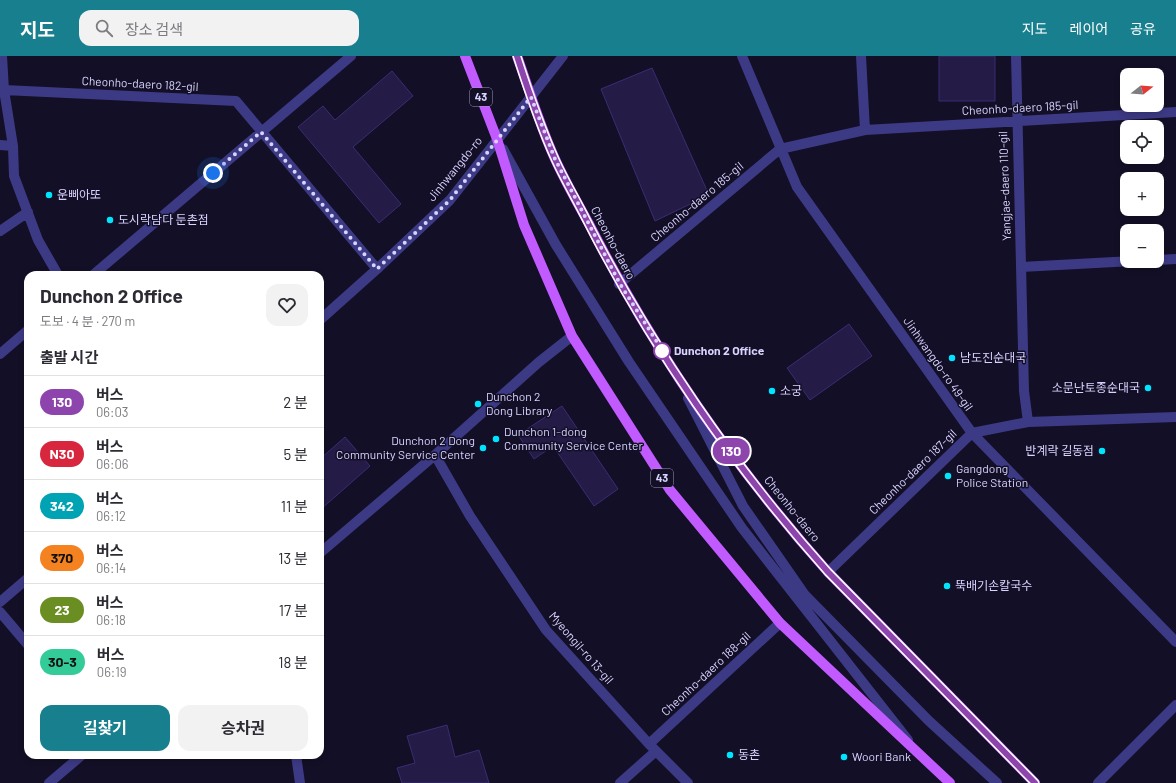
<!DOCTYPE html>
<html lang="ko">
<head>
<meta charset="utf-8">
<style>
  body { margin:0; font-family:Barlow,"Noto Sans KR",sans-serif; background:#f2f2f3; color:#2b2b33; height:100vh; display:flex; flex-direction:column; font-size:15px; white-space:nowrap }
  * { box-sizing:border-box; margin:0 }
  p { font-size:13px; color:#7c7c81 }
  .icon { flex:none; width:22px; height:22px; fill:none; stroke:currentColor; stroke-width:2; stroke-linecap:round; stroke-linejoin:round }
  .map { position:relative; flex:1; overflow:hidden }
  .sheet { position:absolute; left:24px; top:215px; width:300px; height:488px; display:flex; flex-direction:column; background:#fff; border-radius:12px; box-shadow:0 2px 6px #0003 }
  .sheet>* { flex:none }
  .badge { padding:0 8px; border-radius:13px; font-size:14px; line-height:26px }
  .needle { width:26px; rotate:73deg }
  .fabs { position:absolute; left:1120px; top:12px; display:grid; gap:8px }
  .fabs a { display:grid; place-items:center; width:44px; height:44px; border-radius:8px; background:#fff; box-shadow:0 2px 6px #0003; font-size:20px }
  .you { position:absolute; width:20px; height:20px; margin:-10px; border:3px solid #fff; border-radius:50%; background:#1a73e8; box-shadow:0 0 0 6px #1a73e833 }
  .map>.badge { position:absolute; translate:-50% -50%; box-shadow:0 0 0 2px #fff }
  h2 { padding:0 16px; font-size:15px; line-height:36px }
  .round { display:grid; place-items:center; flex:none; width:42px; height:42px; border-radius:12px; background:#f2f2f3 }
  .summary { display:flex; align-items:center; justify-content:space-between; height:68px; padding:0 16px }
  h1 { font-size:19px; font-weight:700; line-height:30px }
  .button { display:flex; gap:8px; margin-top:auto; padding:8px 16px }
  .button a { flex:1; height:46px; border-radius:12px; background:#187f8f; color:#fff; font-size:16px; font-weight:700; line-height:46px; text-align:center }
  .button a+a { background:#f2f2f3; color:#2b2b33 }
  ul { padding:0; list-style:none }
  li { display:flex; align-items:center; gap:12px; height:52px; padding:0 16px; border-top:1px solid #e1e1e2 }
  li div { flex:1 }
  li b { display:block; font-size:15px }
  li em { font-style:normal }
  li .badge { min-width:44px; font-weight:700; text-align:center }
  header { display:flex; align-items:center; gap:24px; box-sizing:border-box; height:56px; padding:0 20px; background:#187f8f; color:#fff }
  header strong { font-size:19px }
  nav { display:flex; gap:22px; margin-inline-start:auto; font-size:14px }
  .search { width:280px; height:36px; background:#f2f2f3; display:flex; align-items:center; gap:10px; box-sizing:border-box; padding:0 14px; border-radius:12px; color:#7c7c81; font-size:15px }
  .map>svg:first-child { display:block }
  .building { fill:#241b47; stroke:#3b2d73 }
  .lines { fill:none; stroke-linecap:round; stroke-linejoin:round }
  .minor { stroke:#3d3a85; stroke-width:10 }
  .major { stroke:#c25bff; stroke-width:10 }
  .line-casing { stroke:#fff; stroke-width:9 }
  .line { stroke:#8e44ad; stroke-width:6 }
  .walk { stroke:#d9d4ff; stroke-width:4; stroke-dasharray:0 7.2 }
  .poi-dot { fill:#00e5ff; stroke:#130f26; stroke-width:1.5 }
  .stop-dot { fill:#fff; stroke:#8e44ad; stroke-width:2 }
  .labels { text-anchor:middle; stroke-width:3; stroke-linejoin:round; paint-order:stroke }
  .shield { fill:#130f26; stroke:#9e99be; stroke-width:1 }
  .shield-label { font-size:11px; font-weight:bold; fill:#d9d4ff }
  .street-label { font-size:12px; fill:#d9d4ff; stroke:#130f26 }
  .poi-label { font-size:12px; fill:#d9d4ff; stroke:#130f26; text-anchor:start }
  .stop-label { font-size:12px; font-weight:bold; fill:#d9d4ff; stroke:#130f26; text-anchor:start }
</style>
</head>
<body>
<header>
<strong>지도</strong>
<div class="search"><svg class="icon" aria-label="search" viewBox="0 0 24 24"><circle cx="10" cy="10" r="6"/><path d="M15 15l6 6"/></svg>장소 검색</div>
<nav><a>지도</a><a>레이어</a><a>공유</a></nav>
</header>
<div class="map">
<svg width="1176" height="727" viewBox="0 0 1176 727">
  <rect width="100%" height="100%" fill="#130f26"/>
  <path class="building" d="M939 0H995V45H939Z
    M652 12 709 139 655 165 601 33Z
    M392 15 413 40 353 91 401 148 379 167 298 71 323 50 335 64Z
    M849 268 872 300 810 344 787 312Z
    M562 350 618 433 594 450 553 390 534 403 518 379Z
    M345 381 370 410 320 454V403Z
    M447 669 455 701 479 694 489 727H402L397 712 415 707 407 680Z"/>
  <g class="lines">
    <path class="minor" d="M2 0 4 34 13 90 14 120 38 184 58 219
      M742 0 797 131 972 377 1176 586
      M861 0 865 74
      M1016 0 1024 335 1028 366
      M4 34 236 45 377 213
      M0 89 13 90
      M503 93 556 189 629 306 742 472 908 684
      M0 175 28 156
      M1157 204 1176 203
      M1021 211 1133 205
      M93 219 351 0
      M619 228 780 93 865 74 1176 56
      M320 264 377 213 450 144 563 0
      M0 298 28 274
      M688 342 743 450 805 539 929 665 997 727
      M435 399 470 460 546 574 649 688 688 727
      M320 497 435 399 539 306 572 280
      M828 516 972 377 1028 366 1176 361
      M0 546 28 522
      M0 556 28 589
      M649 688 780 567
      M296 699 300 727
      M49 727 82 699
      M620 727 656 695
      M1098 727 1176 649"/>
    <path class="major" d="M465 0 497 83 524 169 572 280 670 434 780 567 950 727
      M517 0C529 34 540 70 555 103 565 125 577 146 589 168 653 293 735 412 828 516L1035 727"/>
  </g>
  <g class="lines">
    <g class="line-casing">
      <path id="line" d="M517 0C528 34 540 70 555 103 564 123 576 143 586 163 650 289 734 411 828 516L1035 727"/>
    </g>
    <use href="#line" class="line"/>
    <path class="walk" d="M213 117 261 76 377 213 450 144 531 41 555 103 591 172 620 228 666 300 662 295"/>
  </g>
  <g class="poi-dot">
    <circle cx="49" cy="139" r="4"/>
    <circle cx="110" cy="164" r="4"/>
    <circle cx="952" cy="302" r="4"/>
    <circle cx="1148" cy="332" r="4"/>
    <circle cx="772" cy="335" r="4"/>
    <circle cx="478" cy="348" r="4"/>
    <circle cx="496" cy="383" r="4"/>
    <circle cx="483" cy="392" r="4"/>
    <circle cx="1102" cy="395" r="4"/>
    <circle cx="948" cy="420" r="4"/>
    <circle cx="947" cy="530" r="4"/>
    <circle cx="730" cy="699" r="4"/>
    <circle cx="844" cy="701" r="4"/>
  </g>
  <circle class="stop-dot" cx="662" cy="295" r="8"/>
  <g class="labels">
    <g class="shield">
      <rect x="470" y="32" width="22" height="18" rx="3"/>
      <rect x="651" y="413" width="22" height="18" rx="3"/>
    </g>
    <g class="shield-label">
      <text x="481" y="45">43</text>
      <text x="662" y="426">43</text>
    </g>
    <g class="street-label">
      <text transform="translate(140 28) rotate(3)" y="4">Cheonho-daero 182-gil</text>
      <text transform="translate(1020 52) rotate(-3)" y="4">Cheonho-daero 185-gil</text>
      <text transform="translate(455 113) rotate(-51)" y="4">Jinhwangdo-ro</text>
      <text transform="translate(1005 130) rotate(-92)" y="4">Yangjae-daero 110-gil</text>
      <text transform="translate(697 146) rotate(-40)" y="4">Cheonho-daero 185-gil</text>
      <text transform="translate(613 187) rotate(62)" y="4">Cheonho-daero</text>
      <text transform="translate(938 308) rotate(55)" y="4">Jinhwangdo-ro 49-gil</text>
      <text transform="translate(913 416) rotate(-44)" y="4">Cheonho-daero 187-gil</text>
      <text transform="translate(792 453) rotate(51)" y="4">Cheonho-daero</text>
      <text transform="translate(581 592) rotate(49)" y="4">Myeongil-ro 13-gil</text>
      <text transform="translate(706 618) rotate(-43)" y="4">Cheonho-daero 188-gil</text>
    </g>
    <g class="poi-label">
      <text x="57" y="143">운삐아또</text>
      <text x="118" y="168">도시락담다 둔촌점</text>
      <text x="960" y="306">남도진순대국</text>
      <text x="1140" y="336" text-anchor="end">소문난토종순대국</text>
      <text x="780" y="339">소궁</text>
      <text x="486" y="345">Dunchon 2<tspan x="486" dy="14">Dong Library</tspan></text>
      <text x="504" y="380">Dunchon 1-dong<tspan x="504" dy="14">Community Service Center</tspan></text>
      <text x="475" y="389" text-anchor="end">Dunchon 2 Dong<tspan x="475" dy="14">Community Service Center</tspan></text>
      <text x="1094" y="399" text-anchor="end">반계락 길동점</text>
      <text x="956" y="417">Gangdong<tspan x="956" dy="14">Police Station</tspan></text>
      <text x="955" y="534">뚝배기손칼국수</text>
      <text x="738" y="703">동촌</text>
      <text x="852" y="705">Woori Bank</text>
    </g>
    <g class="stop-label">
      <text x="674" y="299">Dunchon 2 Office</text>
    </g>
  </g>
</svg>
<div class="fabs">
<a><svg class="needle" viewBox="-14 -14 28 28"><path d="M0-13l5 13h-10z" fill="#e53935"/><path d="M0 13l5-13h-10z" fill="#7c7c81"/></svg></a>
<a><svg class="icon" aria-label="locate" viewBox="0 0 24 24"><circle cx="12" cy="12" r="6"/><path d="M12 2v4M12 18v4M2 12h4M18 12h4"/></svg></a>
<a>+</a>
<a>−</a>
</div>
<div class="you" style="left:213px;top:117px"></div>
<b class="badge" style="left:731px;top:395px;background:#8e44ad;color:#fff">130</b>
<section class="sheet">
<div class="summary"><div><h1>Dunchon 2 Office</h1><p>도보 · 4 분 · 270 m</p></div><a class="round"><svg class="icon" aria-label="heart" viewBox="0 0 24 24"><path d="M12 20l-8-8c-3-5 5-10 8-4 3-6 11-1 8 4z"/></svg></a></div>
<h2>출발 시간</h2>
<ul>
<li><span class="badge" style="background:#8e44ad;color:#fff">130</span><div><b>버스</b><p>06:03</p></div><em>2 분</em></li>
<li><span class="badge" style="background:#d7263d;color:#fff">N30</span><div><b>버스</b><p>06:06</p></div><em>5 분</em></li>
<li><span class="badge" style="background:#00a3b4;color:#fff">342</span><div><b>버스</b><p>06:12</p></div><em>11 분</em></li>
<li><span class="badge" style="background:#f58220;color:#111">370</span><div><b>버스</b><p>06:14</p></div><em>13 분</em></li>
<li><span class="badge" style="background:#6b8e23;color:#fff">23</span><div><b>버스</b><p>06:18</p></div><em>17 분</em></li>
<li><span class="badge" style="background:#3c9;color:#111">30-3</span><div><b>버스</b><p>06:19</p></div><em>18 분</em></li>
</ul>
<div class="button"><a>길찾기</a><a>승차권</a></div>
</section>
</div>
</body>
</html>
